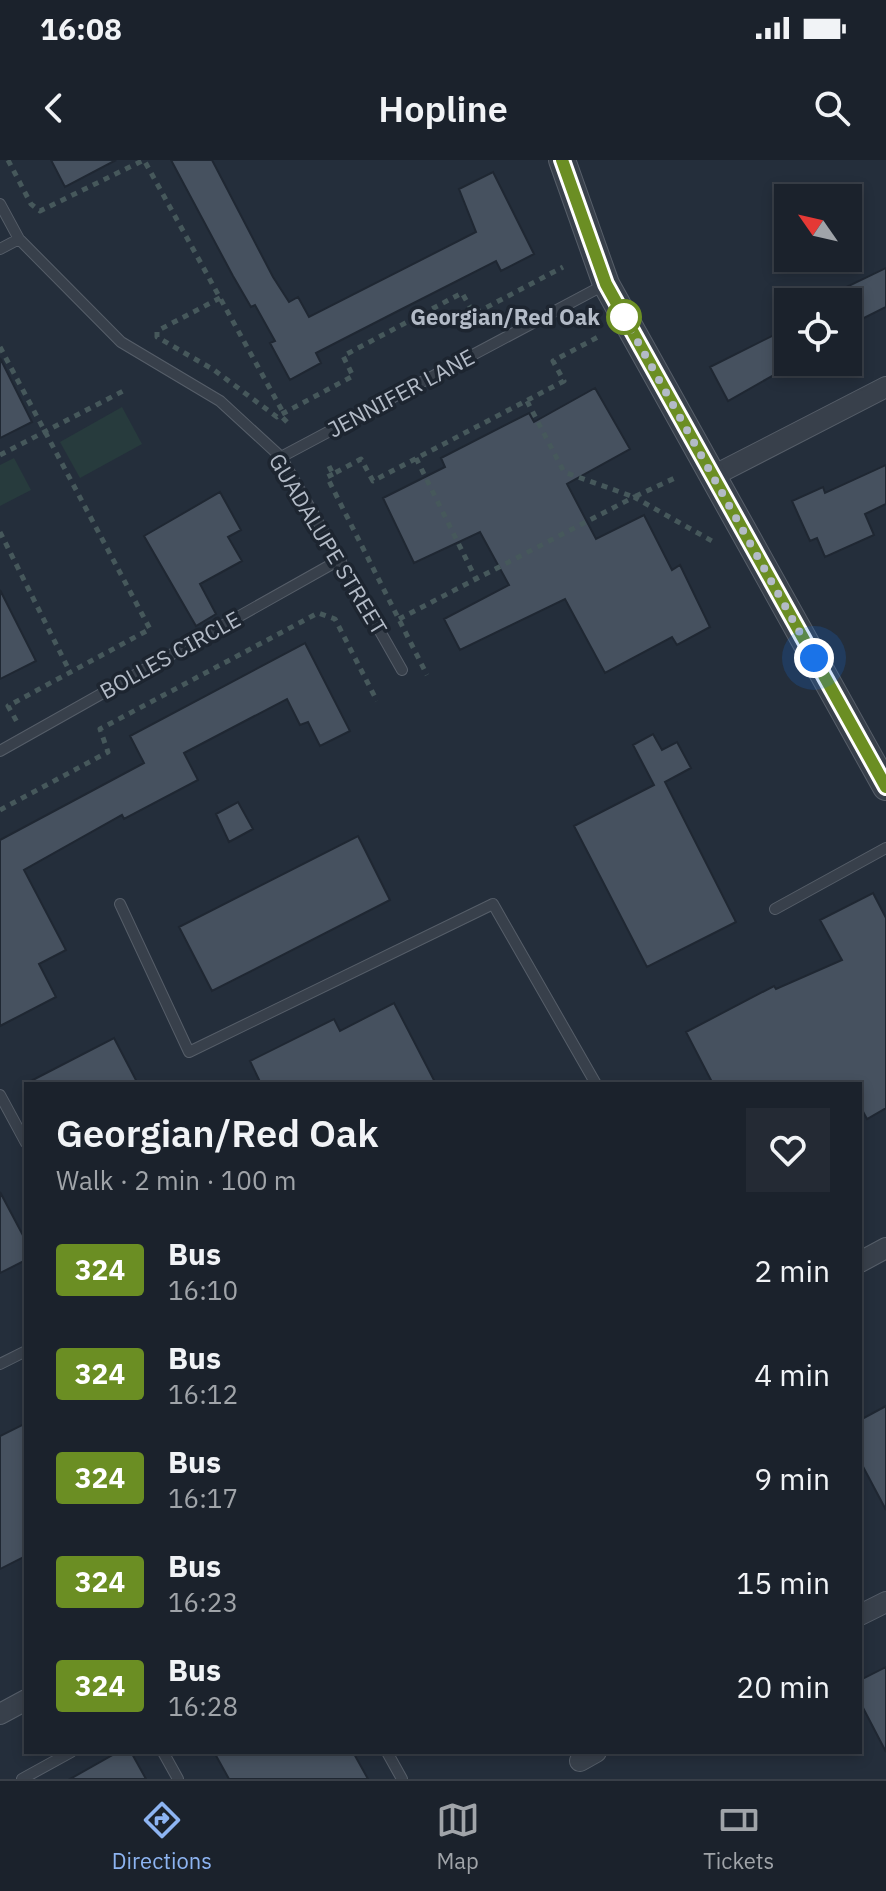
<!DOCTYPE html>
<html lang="en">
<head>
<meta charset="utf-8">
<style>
  body { margin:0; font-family:"IBM Plex Sans",sans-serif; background:#242a34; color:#f1f3f6; height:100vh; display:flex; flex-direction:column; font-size:30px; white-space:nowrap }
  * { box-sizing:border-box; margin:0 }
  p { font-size:26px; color:#a0a4a9 }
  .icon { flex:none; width:44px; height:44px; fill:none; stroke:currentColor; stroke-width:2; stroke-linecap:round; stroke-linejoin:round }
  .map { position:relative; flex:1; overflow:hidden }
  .drawer { position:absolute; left:24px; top:922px; width:838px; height:672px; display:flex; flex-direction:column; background:#1b222c; border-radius:0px; box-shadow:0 4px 12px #0003,0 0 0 2px #393f48 }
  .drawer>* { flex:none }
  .badge { padding:0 16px; border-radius:6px; font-size:28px; line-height:52px }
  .needle { width:52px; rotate:304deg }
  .buttons { position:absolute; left:774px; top:24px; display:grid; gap:16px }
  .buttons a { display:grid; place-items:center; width:88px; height:88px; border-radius:0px; background:#1b222c; box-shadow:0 4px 12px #0003,0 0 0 2px #393f48; font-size:40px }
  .you { position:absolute; width:40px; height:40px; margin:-20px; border:6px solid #fff; border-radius:50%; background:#1a73e8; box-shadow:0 0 0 12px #1a73e833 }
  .map>.badge { position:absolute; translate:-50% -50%; box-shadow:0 0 0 4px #fff }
  .round { display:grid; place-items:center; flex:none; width:84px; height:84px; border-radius:0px; background:#242a34 }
  .overview { display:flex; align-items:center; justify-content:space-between; height:136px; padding:0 32px }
  h1 { font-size:38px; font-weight:600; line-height:60px }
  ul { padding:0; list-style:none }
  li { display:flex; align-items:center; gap:24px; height:104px; padding:0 32px }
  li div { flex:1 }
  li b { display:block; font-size:30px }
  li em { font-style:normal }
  li .badge { min-width:88px; font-weight:700; text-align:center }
  .status { display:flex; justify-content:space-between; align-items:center; height:56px; padding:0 40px; background:#1b222c; direction:ltr }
  .status svg { height:22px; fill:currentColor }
  header { display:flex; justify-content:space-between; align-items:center; height:104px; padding:0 32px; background:#1b222c; font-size:36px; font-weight:600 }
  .dock { display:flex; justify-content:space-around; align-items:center; height:112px; border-top:2px solid #393f48; background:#1b222c; font-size:22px; color:#a0a4a9 }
  .dock a { display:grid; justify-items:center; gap:4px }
  .dock .on { color:#8db4f2 }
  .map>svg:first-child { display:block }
  .green { fill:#273b3d }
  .building { fill:#46515f; stroke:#1f2732; stroke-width:2 }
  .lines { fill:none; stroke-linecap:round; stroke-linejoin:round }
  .service-casing { stroke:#565e69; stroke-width:12 }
  .minor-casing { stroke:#565e69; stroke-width:22 }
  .tertiary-casing { stroke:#565e69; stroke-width:28 }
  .path { stroke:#46585b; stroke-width:5; stroke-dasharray:6 6; stroke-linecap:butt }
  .service { stroke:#38404b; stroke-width:10 }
  .minor { stroke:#38404b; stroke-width:20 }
  .tertiary { stroke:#38404b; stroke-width:26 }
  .line-casing { stroke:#fff; stroke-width:18 }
  .line { stroke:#6b8e23; stroke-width:12 }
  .walk { stroke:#b3bbc7; stroke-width:8; stroke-dasharray:0 14.4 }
  .stop-dot { fill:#fff; stroke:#6b8e23; stroke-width:4 }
  .labels { text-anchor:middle; stroke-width:7; stroke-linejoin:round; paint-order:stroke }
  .stop-label { font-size:22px; font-weight:bold; fill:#b3bbc7; stroke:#1d2530; text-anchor:end }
  .street-label { font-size:22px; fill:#b3bbc7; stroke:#1d2530 }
</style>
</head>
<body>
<div class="status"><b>16:08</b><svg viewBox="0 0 49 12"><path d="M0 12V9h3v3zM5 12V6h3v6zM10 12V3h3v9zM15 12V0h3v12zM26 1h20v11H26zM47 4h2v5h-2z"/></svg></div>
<header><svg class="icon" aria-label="back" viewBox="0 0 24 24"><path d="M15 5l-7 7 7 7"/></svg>Hopline<svg class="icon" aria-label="search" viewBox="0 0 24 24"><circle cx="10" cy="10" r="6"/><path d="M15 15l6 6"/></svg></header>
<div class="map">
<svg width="886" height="1619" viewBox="0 0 886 1619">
  <rect width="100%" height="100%" fill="#242e3b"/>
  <path class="green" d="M122 247 142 284 80 318 60 282Z
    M14 298 31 330 0 346V305Z"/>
  <path class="building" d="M51 0H116L65 27Z
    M171 0H212L273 117 289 142 298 137 309 157 476 72 459 29 493 12 534 94 501 111 496 101 396 152 316 193 321 203 290 220 270 183 275 181 255 145 251 147 233 116Z
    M886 108V147L852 164 848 142H841L836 132Z
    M788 168V207L728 241 710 207Z
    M0 198 32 262 0 278Z
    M595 228 630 289 567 324 596 379 644 355 672 410 680 405 710 467 677 485 672 477 605 513 565 439 460 490 444 459 509 425 480 372 414 403 383 338 445 307 441 298 529 253 534 262Z
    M886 305V344L865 354 874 375 825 397 817 378 810 381 792 341 823 327 825 333Z
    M220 332 241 370 228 377 242 401 200 424 216 454 196 466 144 376Z
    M0 430 36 501 0 519Z
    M305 483 350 571 320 586 308 562 300 565 287 539 184 593 198 620 124 659 122 655 24 710 66 790 39 804 56 837 0 866V680L144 603 130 576Z
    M653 574 662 590 677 582 691 608 665 622 736 762 647 807 574 666 654 625 633 585Z
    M238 642 253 669 229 682 216 654Z
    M358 676 390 740 212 831 179 767Z
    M873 733 886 758V948L867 959 860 946V924H713L686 872 774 826 776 829 842 800 820 760Z
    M394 843 436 924H261L250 901 334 859 340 871Z
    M114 878 138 924H25Z
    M0 1032 26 1081V1100L0 1113Z
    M886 1246V1350L860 1301V1260Z
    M26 1263V1396L0 1409V1276Z
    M886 1507V1592L860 1542V1520Z
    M118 1592H131L146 1619H70Z
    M214 1592H353L368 1619H229Z"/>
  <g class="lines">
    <g class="service-casing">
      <path id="service" d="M0 44 19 79 121 182 220 241 281 297 402 510
        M0 89 19 79
        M281 297 604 125
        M0 591 341 399
        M120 744 189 892 493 744 596 924
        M775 749 886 688
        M0 935 26 983
        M0 1204 26 1191
        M163 1592 178 1619
        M387 1592 402 1619
        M22 1619 71 1592"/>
    </g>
    <g class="minor-casing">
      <path id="minor" d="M713 316 886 227
        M860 1102 886 1088
        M860 1455 886 1442
        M0 1554 26 1540
        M580 1601 596 1592"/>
    </g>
    <g class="tertiary-casing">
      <path id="tertiary" d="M562 0 606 124 886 627"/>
    </g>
    <path class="path" d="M8 0 31 44 40 51 144 0 284 254
      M220 138 157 171V177L214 210 277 257 280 255
      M0 187 150 469 8 546 17 562
      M527 241 564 312 634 337 677 317
      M287 262 280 255 353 216 343 196 462 133 474 154 563 107
      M0 295 127 229
      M416 298 476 419
      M329 306 333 314 361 299 373 321 564 221 553 201 598 177
      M333 314 327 317 427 515
      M0 372 70 512
      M399 459 634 337 712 381
      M0 650 108 592 100 569 318 453 335 459 377 541"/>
    <use href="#service" class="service"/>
    <use href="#minor" class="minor"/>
    <use href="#tertiary" class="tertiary"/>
  </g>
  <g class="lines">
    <g class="line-casing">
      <path id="line" d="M562 0 606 124 886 627"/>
    </g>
    <use href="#line" class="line"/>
    <path class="walk" d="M624 157 814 498"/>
  </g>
  <circle class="stop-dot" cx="624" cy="157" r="16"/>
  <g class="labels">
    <g class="stop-label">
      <text x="600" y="165">Georgian/Red Oak</text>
    </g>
    <g class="street-label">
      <text transform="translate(401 233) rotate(-28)" y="8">JENNIFER LANE</text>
      <text transform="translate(328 384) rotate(59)" y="8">GUADALUPE STREET</text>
      <text transform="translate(170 495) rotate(-29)" y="8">BOLLES CIRCLE</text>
    </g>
  </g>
</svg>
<div class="buttons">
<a><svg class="needle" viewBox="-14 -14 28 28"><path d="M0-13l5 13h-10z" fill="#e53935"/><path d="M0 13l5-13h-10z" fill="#a0a4a9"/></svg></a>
<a><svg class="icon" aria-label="locate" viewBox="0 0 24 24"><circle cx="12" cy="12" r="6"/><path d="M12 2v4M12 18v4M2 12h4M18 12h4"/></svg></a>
</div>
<div class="you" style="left:814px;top:498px"></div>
<section class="drawer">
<div class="overview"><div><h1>Georgian/Red Oak</h1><p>Walk · 2 min · 100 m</p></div><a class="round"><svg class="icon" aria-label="heart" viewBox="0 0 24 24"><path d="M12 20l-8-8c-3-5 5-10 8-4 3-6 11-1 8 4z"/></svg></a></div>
<ul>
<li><span class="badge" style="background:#6b8e23;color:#fff">324</span><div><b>Bus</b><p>16:10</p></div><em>2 min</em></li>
<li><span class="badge" style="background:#6b8e23;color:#fff">324</span><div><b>Bus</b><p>16:12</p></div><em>4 min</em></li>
<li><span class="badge" style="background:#6b8e23;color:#fff">324</span><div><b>Bus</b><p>16:17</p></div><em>9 min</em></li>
<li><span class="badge" style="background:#6b8e23;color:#fff">324</span><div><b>Bus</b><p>16:23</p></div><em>15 min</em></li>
<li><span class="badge" style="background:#6b8e23;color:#fff">324</span><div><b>Bus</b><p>16:28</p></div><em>20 min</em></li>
</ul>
</section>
</div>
<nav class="dock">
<a class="on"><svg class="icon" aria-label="directions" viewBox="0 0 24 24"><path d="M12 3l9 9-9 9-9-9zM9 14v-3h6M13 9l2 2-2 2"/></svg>Directions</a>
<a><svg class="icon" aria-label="map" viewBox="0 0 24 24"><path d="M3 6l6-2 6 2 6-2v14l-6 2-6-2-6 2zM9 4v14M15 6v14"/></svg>Map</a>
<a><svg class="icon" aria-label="tickets" viewBox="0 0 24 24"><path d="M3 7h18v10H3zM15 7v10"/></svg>Tickets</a>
</nav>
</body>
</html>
